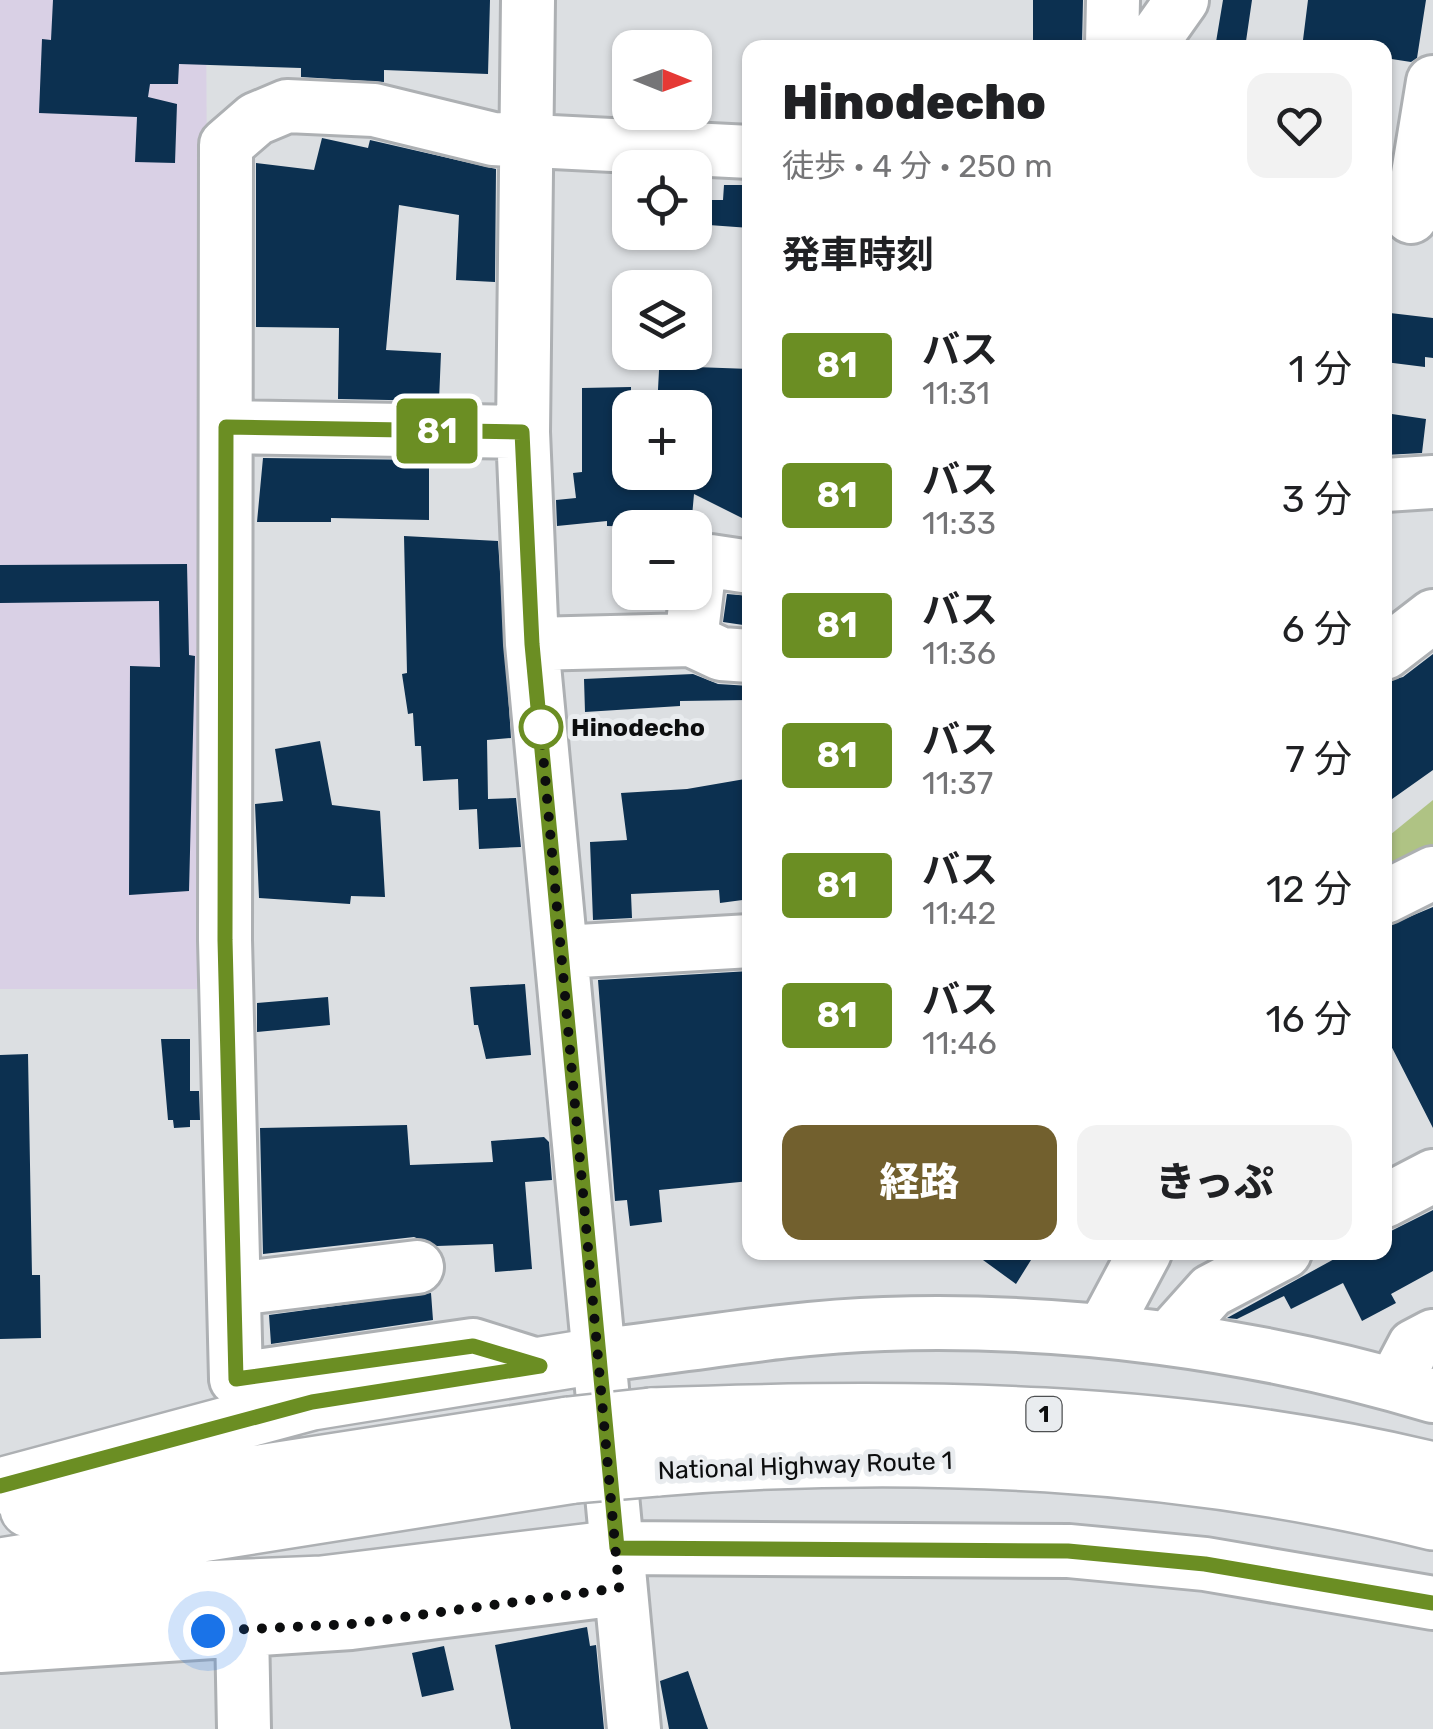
<!DOCTYPE html>
<html lang="ja">
<head>
<meta charset="utf-8">
<style>
  body { margin:0; font-family:Rubik,"Noto Sans JP",sans-serif; background:#f2f2f2; color:#202124; height:100vh; display:flex; flex-direction:column; font-size:38px; white-space:nowrap }
  * { box-sizing:border-box; margin:0 }
  p { font-size:32px; color:#757577 }
  .icon { flex:none; width:55px; height:55px; fill:none; stroke:currentColor; stroke-width:2; stroke-linecap:round; stroke-linejoin:round }
  .map { position:relative; flex:1; overflow:hidden }
  .sheet { position:absolute; left:742px; top:40px; width:650px; height:1220px; display:flex; flex-direction:column; background:#fff; border-radius:20px; box-shadow:0 2px 8px #0004 }
  .sheet>* { flex:none }
  .badge { padding:0 20px; border-radius:8px; font-size:35px; line-height:65px }
  .needle { width:65px; rotate:91deg }
  .buttons { position:absolute; left:612px; top:30px; display:grid; gap:20px }
  .buttons a { display:grid; place-items:center; width:100px; height:100px; border-radius:20px; background:#fff; box-shadow:0 2px 8px #0004; font-size:50px }
  .you { position:absolute; width:50px; height:50px; margin:-25px; border:8px solid #fff; border-radius:50%; background:#1a73e8; box-shadow:0 0 0 15px #1a73e833 }
  .map>.badge { position:absolute; translate:-50% -50%; box-shadow:0 0 0 5px #fff }
  h2 { padding:0 40px; font-size:38px; line-height:90px }
  .round { display:grid; place-items:center; flex:none; width:105px; height:105px; border-radius:20px; background:#f2f2f2 }
  .head { display:flex; align-items:center; justify-content:space-between; height:170px; padding:0 40px }
  h1 { font-size:48px; font-weight:800; line-height:75px }
  .button { display:flex; gap:20px; margin-top:auto; padding:20px 40px }
  .button a { flex:1; height:115px; border-radius:20px; background:#72602e; color:#fff; font-size:40px; font-weight:800; line-height:115px; text-align:center }
  .button a+a { background:#f2f2f2; color:#202124 }
  ul { padding:0; list-style:none }
  li { display:flex; align-items:center; gap:30px; height:130px; padding:0 40px }
  li div { flex:1 }
  li b { display:block; font-size:38px }
  li em { font-style:normal }
  li .badge { min-width:110px; font-weight:700; text-align:center }
  .map>svg:first-child { display:block }
  .industrial { fill:#d9d0e5 }
  .green { fill:#afc384 }
  .building { fill:#0c3050 }
  .lines { fill:none; stroke-linecap:round; stroke-linejoin:round }
  .minor-casing { stroke:#adb0b3; stroke-width:58 }
  .highway-casing { stroke:#adb0b3; stroke-width:60 }
  .minor { stroke:#fff; stroke-width:52 }
  .highway { stroke:#fff; stroke-width:55 }
  .highway-bridge-casing { stroke:#adb0b3; stroke-width:60; stroke-linecap:butt }
  .highway-bridge { stroke:#fff; stroke-width:55 }
  .line-casing { stroke:#fff; stroke-width:22 }
  .line { stroke:#6b8e23; stroke-width:15 }
  .walk { stroke:#0c0d0e; stroke-width:10; stroke-dasharray:0 18 }
  .stop-dot { fill:#fff; stroke:#6b8e23; stroke-width:5 }
  .labels { text-anchor:middle; stroke-width:10; stroke-linejoin:round; paint-order:stroke }
  .shield { fill:#e9ecef; stroke:#4e5052; stroke-width:2.5 }
  .shield-label { font-size:22px; font-weight:bold; fill:#0c0d0e }
  .stop-label { font-size:25px; font-weight:bold; fill:#0c0d0e; stroke:#e9ecef; text-anchor:start }
  .street-label { font-size:25px; fill:#0c0d0e; stroke:#e9ecef }
</style>
</head>
<body>
<div class="map">
<svg width="1433" height="1729" viewBox="0 0 1433 1729">
  <rect width="100%" height="100%" fill="#dcdfe2"/>
  <path class="industrial" d="M0 0H206L211 989H0Z"/>
  <path class="green" d="M1433 800V857L1385 882V839Z"/>
  <path class="building" d="M53 0H490L488 74 384 70V82L301 77V68L179 64 178 84H150L148 97 177 104 175 163 135 162 137 117 39 113 42 39 51 40Z
    M1033 0H1083L1082 45 1033 48Z
    M1223 0H1252L1245 48H1215Z
    M1308 0H1426L1417 58 1411 62 1385 58V48H1302Z
    M322 138 368 148 370 140 496 169 495 282 456 280 459 215 399 205 386 350 441 353 439 401 338 399 339 328 256 327V163L314 170Z
    M724 185H750V228L695 224V200H723Z
    M1390 313 1433 318V358L1425 357V367L1385 362Z
    M660 352H695V367L750 369V522L694 494 691 528 607 526V521L557 526 556 500 576 498 573 473 582 472V388L631 387 630 472H695V408H657Z
    M1385 413 1426 419 1422 453 1385 455Z
    M263 458 429 460V520L331 518V522H257Z
    M404 536 498 541 511 738 487 740 488 799 516 798 521 847 479 849 477 809 459 810 458 779 423 781 421 746H415L413 713 408 714 402 674 407 673Z
    M187 564 189 655 195 656 189 891 129 895 130 666 160 667 159 601 0 603V565Z
    M727 594 750 596V626L723 622Z
    M1433 654V770L1385 804V682L1403 677Z
    M693 674 718 684 750 686V700L680 701V706L585 712 584 679Z
    M320 741 332 805 380 811 385 897 351 896 350 904 259 898 255 804 283 801 275 749Z
    M745 779 750 816V899L720 903 719 890 631 894 632 918 593 920 590 842 627 840 621 793 687 789Z
    M1433 907V1128L1385 1034V927Z
    M750 971V1181L659 1190 662 1222 630 1226 627 1200 615 1201 598 980Z
    M525 984 531 1055 486 1059 478 1025H474L470 987Z
    M328 997 330 1025 257 1032V1003Z
    M161 1039H190V1091H199L200 1120H190V1127L174 1128 173 1120H168Z
    M28 1054 32 1275H40L41 1338 0 1339V1055Z
    M407 1125 410 1165 493 1162 491 1141 544 1137 549 1142 552 1180 525 1182 532 1269 495 1272 493 1244 437 1246 414 1237 263 1254 260 1128Z
    M1433 1210V1271L1391 1294 1396 1303 1362 1321 1343 1283 1291 1309 1284 1296 1237 1319 1227 1318 1347 1252H1385V1234Z
    M972 1252H1036L1016 1284Z
    M431 1293 433 1320 271 1344 269 1315Z
    M587 1627 590 1646 596 1645 604 1729H511L495 1645Z
    M444 1646 454 1690 422 1697 412 1653Z
    M688 1671 708 1729H669L660 1681Z"/>
  <g class="lines">
    <g class="minor-casing">
      <path id="minor" d="M528 0 523 432 532 644 634 1729
        M1112 45 1113 0
        M1148 48 1182 0
        M1411 217 1433 82
        M226 427 523 432
        M1385 485 1433 482
        M750 567 710 561 698 581 691 640 721 654 750 656
        M532 644 691 640
        M1385 653 1433 616
        M1385 897 1433 873
        M563 952 750 941
        M1385 1201 1433 1176
        M235 1289 417 1267
        M1104 1329 1145 1252
        M1168 1339 1211 1291 1285 1252
        M596 1356C691 1345 788 1327 884 1324 1068 1318 1256 1343 1433 1396
        M540 1366 473 1345 236 1379 225 940 226 145 256 119 287 106 374 110 493 139 750 152
        M1394 1384 1414 1346 1433 1336
        M617 1548 1069 1551 1205 1564 1433 1603
        M242 1629 244 1729
        M0 1646 351 1623 619 1589"/>
    </g>
    <g class="highway-casing">
      <path id="highway" d="M651 1416C913 1406 1176 1408 1433 1470
        M656 1468C914 1447 1181 1460 1433 1522
        M0 1486 312 1402 596 1356
        M28 1509 569 1425
        M0 1566 574 1475
        M0 1597 322 1584 617 1548"/>
    </g>
    <use href="#minor" class="minor"/>
    <use href="#highway" class="highway"/>
    <g class="highway-bridge-casing">
      <path id="highway-bridge" d="M569 1425 651 1416
        M574 1475 656 1468"/>
    </g>
    <use href="#highway-bridge" class="highway-bridge"/>
  </g>
  <g class="lines">
    <g class="line-casing">
      <path id="line" d="M0 1486 312 1402 540 1366 473 1346 236 1379 225 940 226 427 522 432 532 644 617 1548 1068 1551 1205 1564 1433 1603"/>
    </g>
    <use href="#line" class="line"/>
    <path class="walk" d="M208 1631 352 1624 619 1588 540 721 541 727"/>
  </g>
  <circle class="stop-dot" cx="541" cy="727" r="20"/>
  <g class="labels">
    <rect class="shield" x="1026.5" y="1397" width="35" height="34" rx="8"/>
    <g class="shield-label">
      <text x="1044" y="1422">1</text>
    </g>
    <g class="stop-label">
      <text x="571" y="736">Hinodecho</text>
    </g>
    <g class="street-label">
      <text transform="translate(805 1465) rotate(-2)" y="9">National Highway Route 1</text>
    </g>
  </g>
</svg>
<div class="buttons">
<a><svg class="needle" viewBox="-14 -14 28 28"><path d="M0-13l5 13h-10z" fill="#e53935"/><path d="M0 13l5-13h-10z" fill="#757577"/></svg></a>
<a><svg class="icon" aria-label="locate" viewBox="0 0 24 24"><circle cx="12" cy="12" r="6"/><path d="M12 2v4M12 18v4M2 12h4M18 12h4"/></svg></a>
<a><svg class="icon" aria-label="layers" viewBox="0 0 24 24"><path d="M12 4l9 5-9 5-9-5zM3 14l9 5 9-5"/></svg></a>
<a>+</a>
<a>−</a>
</div>
<div class="you" style="left:208px;top:1631px"></div>
<b class="badge" style="left:437px;top:431px;background:#6b8e23;color:#fff">81</b>
<section class="sheet">
<div class="head"><div><h1>Hinodecho</h1><p>徒歩 · 4 分 · 250 m</p></div><a class="round"><svg class="icon" aria-label="heart" viewBox="0 0 24 24"><path d="M12 20l-8-8c-3-5 5-10 8-4 3-6 11-1 8 4z"/></svg></a></div>
<h2>発車時刻</h2>
<ul>
<li><span class="badge" style="background:#6b8e23;color:#fff">81</span><div><b>バス</b><p>11:31</p></div><em>1 分</em></li>
<li><span class="badge" style="background:#6b8e23;color:#fff">81</span><div><b>バス</b><p>11:33</p></div><em>3 分</em></li>
<li><span class="badge" style="background:#6b8e23;color:#fff">81</span><div><b>バス</b><p>11:36</p></div><em>6 分</em></li>
<li><span class="badge" style="background:#6b8e23;color:#fff">81</span><div><b>バス</b><p>11:37</p></div><em>7 分</em></li>
<li><span class="badge" style="background:#6b8e23;color:#fff">81</span><div><b>バス</b><p>11:42</p></div><em>12 分</em></li>
<li><span class="badge" style="background:#6b8e23;color:#fff">81</span><div><b>バス</b><p>11:46</p></div><em>16 分</em></li>
</ul>
<div class="button"><a>経路</a><a>きっぷ</a></div>
</section>
</div>
</body>
</html>
